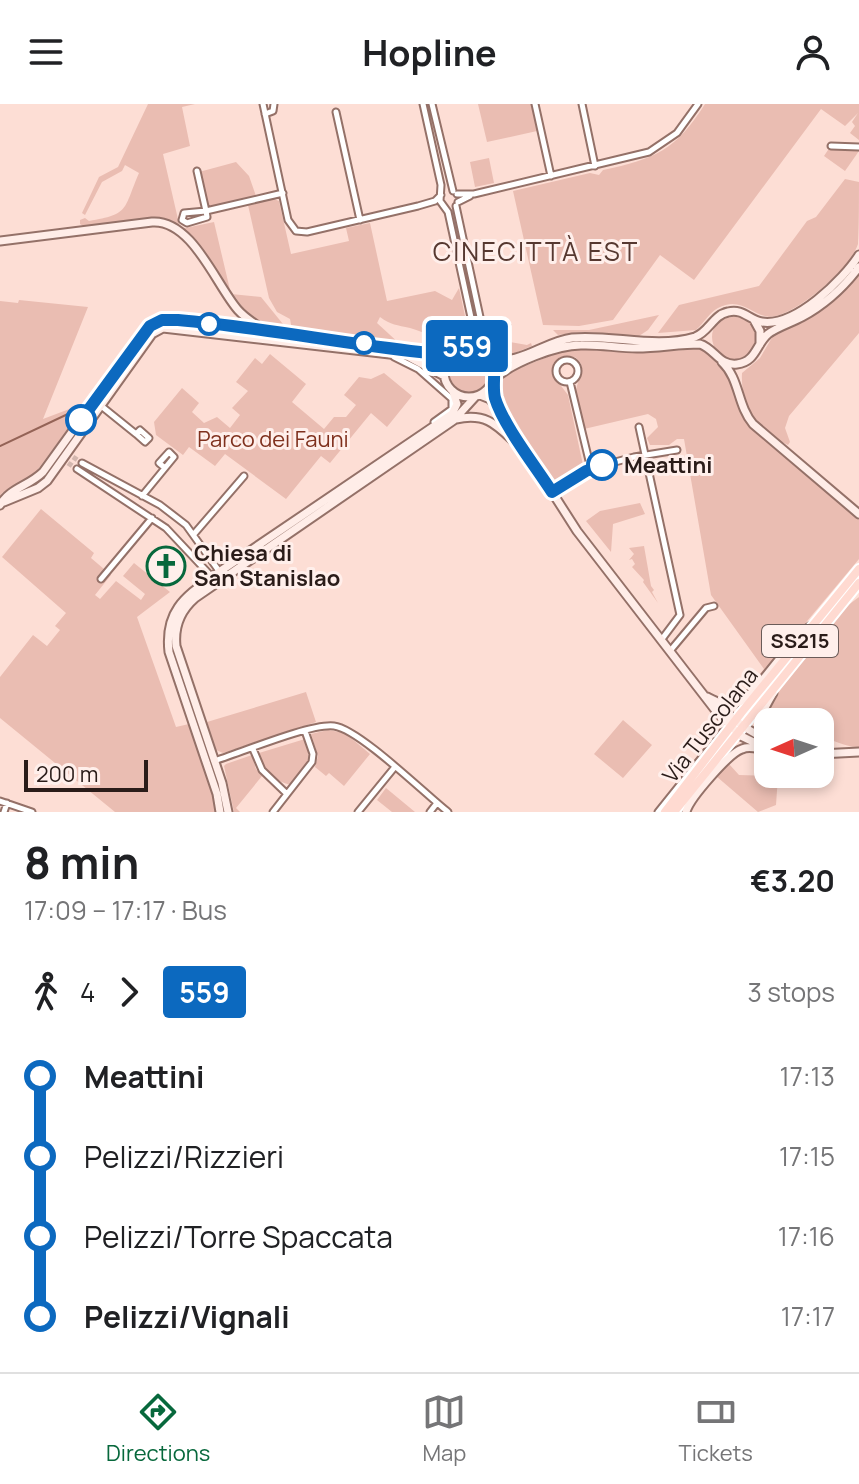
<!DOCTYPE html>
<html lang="en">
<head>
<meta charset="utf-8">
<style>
  body { margin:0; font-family:Manrope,sans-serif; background:#f2f2f2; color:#202124; height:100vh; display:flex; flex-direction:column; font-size:30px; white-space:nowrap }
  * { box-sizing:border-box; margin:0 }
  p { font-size:26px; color:#757577 }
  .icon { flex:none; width:44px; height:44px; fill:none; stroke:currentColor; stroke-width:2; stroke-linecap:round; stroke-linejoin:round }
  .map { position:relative; height:708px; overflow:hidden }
  .panel { display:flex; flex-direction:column; background:#fff; flex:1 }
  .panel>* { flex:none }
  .badge { padding:0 16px; border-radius:6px; font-size:28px; line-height:52px }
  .needle { width:52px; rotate:267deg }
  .tools { position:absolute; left:754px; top:604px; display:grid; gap:16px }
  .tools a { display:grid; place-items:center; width:80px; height:80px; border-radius:16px; background:#fff; box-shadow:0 4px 12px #0003; font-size:40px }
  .scale { position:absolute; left:24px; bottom:20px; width:124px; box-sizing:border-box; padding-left:8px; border:4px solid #2a1c19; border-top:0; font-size:22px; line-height:28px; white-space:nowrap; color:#2a1c19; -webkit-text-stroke:6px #ffefeb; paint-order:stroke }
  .map>.badge { position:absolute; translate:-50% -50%; box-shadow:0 0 0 4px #fff }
  .legs { display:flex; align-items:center; gap:12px; height:88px; padding:0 24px; font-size:26px }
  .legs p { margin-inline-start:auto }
  .overview { display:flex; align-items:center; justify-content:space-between; height:136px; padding:0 24px }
  h1 { font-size:44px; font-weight:700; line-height:60px }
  ul { padding:0 24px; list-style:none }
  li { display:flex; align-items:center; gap:28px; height:80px; font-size:30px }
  li i { display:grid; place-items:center; width:12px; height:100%; margin:0 10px; background:currentColor }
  li i::after { content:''; width:20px; height:20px; margin:-10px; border:6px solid; border-radius:50%; background:#fff }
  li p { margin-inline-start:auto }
  li:first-child i { background:linear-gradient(#0000 50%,currentColor 0) }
  li:last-child i { background:linear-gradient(currentColor 50%,#0000 0) }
  header { display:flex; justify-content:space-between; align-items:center; height:104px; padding:0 24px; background:#fff; font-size:36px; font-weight:700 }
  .dock { display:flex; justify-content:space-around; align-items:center; height:112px; border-top:2px solid #e0e0e0; background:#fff; font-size:22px; color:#757577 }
  .dock a { display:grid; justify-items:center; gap:4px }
  .dock .selected { color:#07683c }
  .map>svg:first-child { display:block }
  .green { fill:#eabdb2 }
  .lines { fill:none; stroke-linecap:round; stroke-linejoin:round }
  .stream { stroke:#946356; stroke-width:2 }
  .street-tunnel { stroke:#d3b7af; stroke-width:5; stroke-dasharray:5 2.5; stroke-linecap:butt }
  .street-casing { stroke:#947168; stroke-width:9 }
  .secondary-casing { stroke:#947168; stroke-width:11 }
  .primary-casing { stroke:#fff; stroke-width:12 }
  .street { stroke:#fff; stroke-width:5 }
  .secondary { stroke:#ffede8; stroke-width:7 }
  .primary { stroke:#ffdad1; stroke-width:8 }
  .line-1-casing { stroke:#fff; stroke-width:18 }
  .line-1 { stroke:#0c69bf; stroke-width:12 }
  .stop-1-dot { fill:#fff; stroke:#0c69bf; stroke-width:4 }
  .labels { text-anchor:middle; stroke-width:6; stroke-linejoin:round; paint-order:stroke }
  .shield { fill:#ffefeb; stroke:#6a5b58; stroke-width:2 }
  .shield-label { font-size:20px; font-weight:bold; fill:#2a1c19 }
  .park-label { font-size:22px; fill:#7f301d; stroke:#ffefeb }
  .stop-label { font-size:22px; font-weight:bold; fill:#2a1c19; stroke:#ffefeb; text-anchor:start }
  .poi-label { font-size:22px; font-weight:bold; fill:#2a1c19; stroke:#ffefeb; text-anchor:start }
  .street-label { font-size:22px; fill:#2a1c19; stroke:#ffefeb }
  .quarter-label { font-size:26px; letter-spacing:2px; fill:#563830; stroke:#ffefeb }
</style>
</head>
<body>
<header><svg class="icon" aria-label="menu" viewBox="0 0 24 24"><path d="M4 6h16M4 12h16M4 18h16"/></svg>Hopline<svg class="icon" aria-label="person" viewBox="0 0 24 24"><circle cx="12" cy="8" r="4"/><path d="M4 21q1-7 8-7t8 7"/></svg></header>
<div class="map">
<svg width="859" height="708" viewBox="0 0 859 708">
  <rect width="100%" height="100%" fill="#fdded5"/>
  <path class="green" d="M148 0H195L182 3 190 42 163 50 180 124 164 114 85 123 80 120V116L85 114 89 117C130 110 123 106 139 69L125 61 122 67 102 78 85 111 82 109 99 73 118 63Z
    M478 0H531L537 27 487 38Z
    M705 0H859V36L850 29 855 22 852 18 858 9 845 22 821 5 694 176 660 151 613 216 579 222 543 221 513 87 590 69 599 71 603 66C655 55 676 46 705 0Z
    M830 43 859 44V47L845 67 824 52Z
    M489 54 494 79 475 83 470 58Z
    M236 58 249 72 256 92 207 103 199 68Z
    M845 75 859 78C859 94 859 126 858 140 850 165 801 206 776 212 754 217 744 190 718 204 709 209 704 219 696 226L658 229 679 201 759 182 807 117 816 113Z
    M274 95 279 97 291 150 349 137 346 124 370 119 387 197 435 187 452 196 459 184 468 226 464 234C447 244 426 228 410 224 397 221 391 221 380 213L377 219 401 241 292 226 290 215 277 208 269 194 248 101Z
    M214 118 231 190 261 193 287 225 266 223 248 211 199 142 181 125Z
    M859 172V229L789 312 785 324 790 338 788 341C758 328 740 301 742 269L760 254 773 232 817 210Z
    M19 196 88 203 43 315 88 298 33 372 2 389 0 394V197L18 199Z
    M712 233a23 23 0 1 1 46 0a23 23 0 1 1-46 0Z
    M659 211 648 226 639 232 582 228 558 231 553 226H589Z
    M486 218 512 220 510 238 527 241 531 239 532 242 505 253 499 252 492 242Z
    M578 245 635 249 700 245 705 247 732 273 737 299 751 324 859 416V455L747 589 732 598 716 595 700 579C709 587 717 598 728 590L741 592 764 565 711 491 684 335H677L669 341H650L647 334 658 323 656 315 648 310 584 325C582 314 578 302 576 290 575 274 591 267 575 253H560L553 260 552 270 568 291 583 361 553 379 500 296 497 284 507 269 555 250Z
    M449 268a20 20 0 1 1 40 0a20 20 0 1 1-40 0Z
    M270 250 306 280 292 298 324 325 334 313H346L356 301 344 291 359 273 371 275 384 269 412 292 387 323 371 309 330 359 321 352 286 395 225 350 215 362 189 343 183 351 156 331 154 318 182 284 199 299 192 308 204 319 217 313 230 324 240 311 232 304 248 287 236 278 255 254 262 260Z
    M640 399 645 410 613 420 611 448 586 417 600 407Z
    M41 405 94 449 91 454 111 471 95 491 100 495 116 477 141 496 145 490 123 472 134 459 170 488 137 513 176 623 189 620 215 697 216 708H115L0 614V573L33 531 47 542 60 526 55 522 66 509 2 453Z
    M644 442 651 482 654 486 652 488 658 499 643 478 644 476 632 463 635 460 632 455 629 456 634 450 629 444Z
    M859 493V643C847 644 834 635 820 634V618L762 616 781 582 819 533 839 508Z
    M306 588 316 618 223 649 216 646 207 618Z
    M623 616 652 641 623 674 594 650Z
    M328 626 345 629 370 650 344 682 329 669 326 672 315 663 318 652 311 630Z
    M305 635C313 660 307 661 291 681 273 677 265 667 259 649Z
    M252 651 256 665 262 672 236 704 240 708H234L224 662 226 660Z
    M729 660 739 671 778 672 776 701 758 708 716 672Z
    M386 684 415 708H392L377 696Z"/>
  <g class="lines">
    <path class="stream" d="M0 342 70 309"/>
    <path class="street-tunnel" d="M73 353 82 359
      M68 359 77 365"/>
    <g class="street-casing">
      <path id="street" d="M263 0 288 116 296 127 307 128 418 102 435 97 441 91
        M423 0 441 81 440 97 448 108 472 218 471 229 456 246
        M432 0 453 87
        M535 0 551 72
        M582 0 595 62
        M336 8 360 116
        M265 10 273 7 274 0
        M831 42 859 43
        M197 67 206 107 283 89
        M457 90H474L649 48 677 29 698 0
        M458 98 470 92
        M456 102 488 250
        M206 107 207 113 187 119 182 116 184 109Z
        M394 253 418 265 452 295V305L434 318
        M556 267a11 11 0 1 1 22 0a11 11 0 1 1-22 0Z
        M570 278 591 365
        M100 301 136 330
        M639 323 680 511
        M140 326 149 334 145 338 136 330Z
        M82 359 160 401 186 421 224 474
        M77 365 166 424 213 474
        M552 388 596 363 634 353 677 346
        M142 392 174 353 169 348 159 359 165 364
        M194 430 244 372
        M101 475 152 414
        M662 535 680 511
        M670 547 706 504 714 502
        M253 645 262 666 287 690
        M214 657C240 649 311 619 334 622 359 625 425 690 448 708
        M0 697 32 708
        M4 708 7 699
        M273 708 312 658 313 650 305 627
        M358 708 394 664
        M430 708 437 699
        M658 708 723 627"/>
    </g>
    <g class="secondary-casing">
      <path id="secondary" d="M0 137 152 118C192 115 216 181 238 206 245 214 255 220 264 226
        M754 216 760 227V240
        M444 268a25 25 0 1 1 50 0a25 25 0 1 1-50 0Z
        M491 254C518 263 545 237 572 234 612 230 655 245 695 233 709 228 713 211 728 208 743 204 749 216 762 218 795 223 843 176 859 151
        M722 258C740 275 737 301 753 320L859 410
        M494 275C512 259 556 241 581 241 599 240 618 244 637 244 658 244 679 240 700 240 715 245 719 262 737 260 756 258 756 240 768 230 777 223 791 219 802 213 824 201 844 183 859 163
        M480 291 490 295 499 305 577 427 716 607 741 632 768 645
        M456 315C489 308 498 323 521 344
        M4 398 38 384 47 377 152 230 163 224 407 252 444 272
        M0 401C10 384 29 382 43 368L147 224 162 216H186L422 248 456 246
        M707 593C717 598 726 603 737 599 755 594 788 537 811 522
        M713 598 744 623 768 637
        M767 635C754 617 764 606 773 589
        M820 650 859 648
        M220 708 217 690 169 548C164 504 188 491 219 468L452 310 457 300 453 288
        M228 708 222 679 176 542C174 523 180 507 195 494L454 316 475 293
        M686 708C689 695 729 649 742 645 748 642 755 644 761 645"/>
    </g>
    <g class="primary-casing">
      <path id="primary" d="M665 708 741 609 859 465
        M674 708 859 479"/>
    </g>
    <use href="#street" class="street"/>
    <use href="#secondary" class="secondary"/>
    <use href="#primary" class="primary"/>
  </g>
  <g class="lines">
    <g class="line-1-casing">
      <path id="line-1" d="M81 316 150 222 162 216H178C259 223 339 239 420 248 440 250 470 236 485 248 500 260 491 278 495 294 503 321 536 363 552 388L586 367 602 361"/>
    </g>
    <use href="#line-1" class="line-1"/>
  </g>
  <defs>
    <g id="church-ring" transform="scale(2)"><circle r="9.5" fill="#ffefeb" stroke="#07683c" stroke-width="1.5"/><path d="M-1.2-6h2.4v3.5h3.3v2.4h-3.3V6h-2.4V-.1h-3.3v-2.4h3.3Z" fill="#07683c"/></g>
  </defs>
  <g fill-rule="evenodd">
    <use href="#church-ring" x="166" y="462"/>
  </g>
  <g class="stop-1-dot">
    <circle cx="209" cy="220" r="10"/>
    <circle cx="364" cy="239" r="10"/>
    <circle cx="81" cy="316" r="14"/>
    <circle cx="602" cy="361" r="14"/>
  </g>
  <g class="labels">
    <rect class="shield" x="762" y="521" width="76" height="32" rx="6"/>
    <g class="shield-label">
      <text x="800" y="544">SS215</text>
    </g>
    <g class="park-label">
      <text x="273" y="343">Parco dei Fauni</text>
    </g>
    <g class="stop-label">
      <text x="624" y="369">Meattini</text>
    </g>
    <g class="poi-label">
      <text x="194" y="457">Chiesa di<tspan x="194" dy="25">San Stanislao</tspan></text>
    </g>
    <g class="street-label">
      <text transform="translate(710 621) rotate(-52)" y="8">Via Tuscolana</text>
    </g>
    <g class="quarter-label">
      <text x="536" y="157">CINECITTÀ EST</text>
    </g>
  </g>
</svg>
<div class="tools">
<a><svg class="needle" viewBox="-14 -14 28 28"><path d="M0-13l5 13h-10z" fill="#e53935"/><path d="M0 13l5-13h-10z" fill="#757577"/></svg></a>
</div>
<div class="scale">200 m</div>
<b class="badge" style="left:467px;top:242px;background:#0c69bf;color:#fff">559</b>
</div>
<section class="panel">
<div class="overview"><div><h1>8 min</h1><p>17:09 – 17:17 · Bus</p></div><b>€3.20</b></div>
<div class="legs"><svg class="icon" aria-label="walk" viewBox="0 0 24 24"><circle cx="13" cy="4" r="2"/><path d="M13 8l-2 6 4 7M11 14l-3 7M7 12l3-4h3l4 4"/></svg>4<svg class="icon" aria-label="forward" viewBox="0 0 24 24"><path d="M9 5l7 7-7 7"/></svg><b class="badge" style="background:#0c69bf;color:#fff">559</b><p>3 stops</p></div>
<ul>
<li><i style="color:#0c69bf"></i><b>Meattini</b><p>17:13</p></li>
<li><i style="color:#0c69bf"></i><span>Pelizzi/Rizzieri</span><p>17:15</p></li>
<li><i style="color:#0c69bf"></i><span>Pelizzi/Torre Spaccata</span><p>17:16</p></li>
<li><i style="color:#0c69bf"></i><b>Pelizzi/Vignali</b><p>17:17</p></li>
</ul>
</section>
<nav class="dock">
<a class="selected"><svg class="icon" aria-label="directions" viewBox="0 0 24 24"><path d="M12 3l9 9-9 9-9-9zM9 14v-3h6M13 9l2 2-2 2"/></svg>Directions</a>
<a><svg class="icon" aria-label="map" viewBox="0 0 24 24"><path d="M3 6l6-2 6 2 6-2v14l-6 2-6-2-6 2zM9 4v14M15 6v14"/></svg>Map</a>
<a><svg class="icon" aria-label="tickets" viewBox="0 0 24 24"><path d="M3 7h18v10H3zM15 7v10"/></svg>Tickets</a>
</nav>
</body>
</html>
